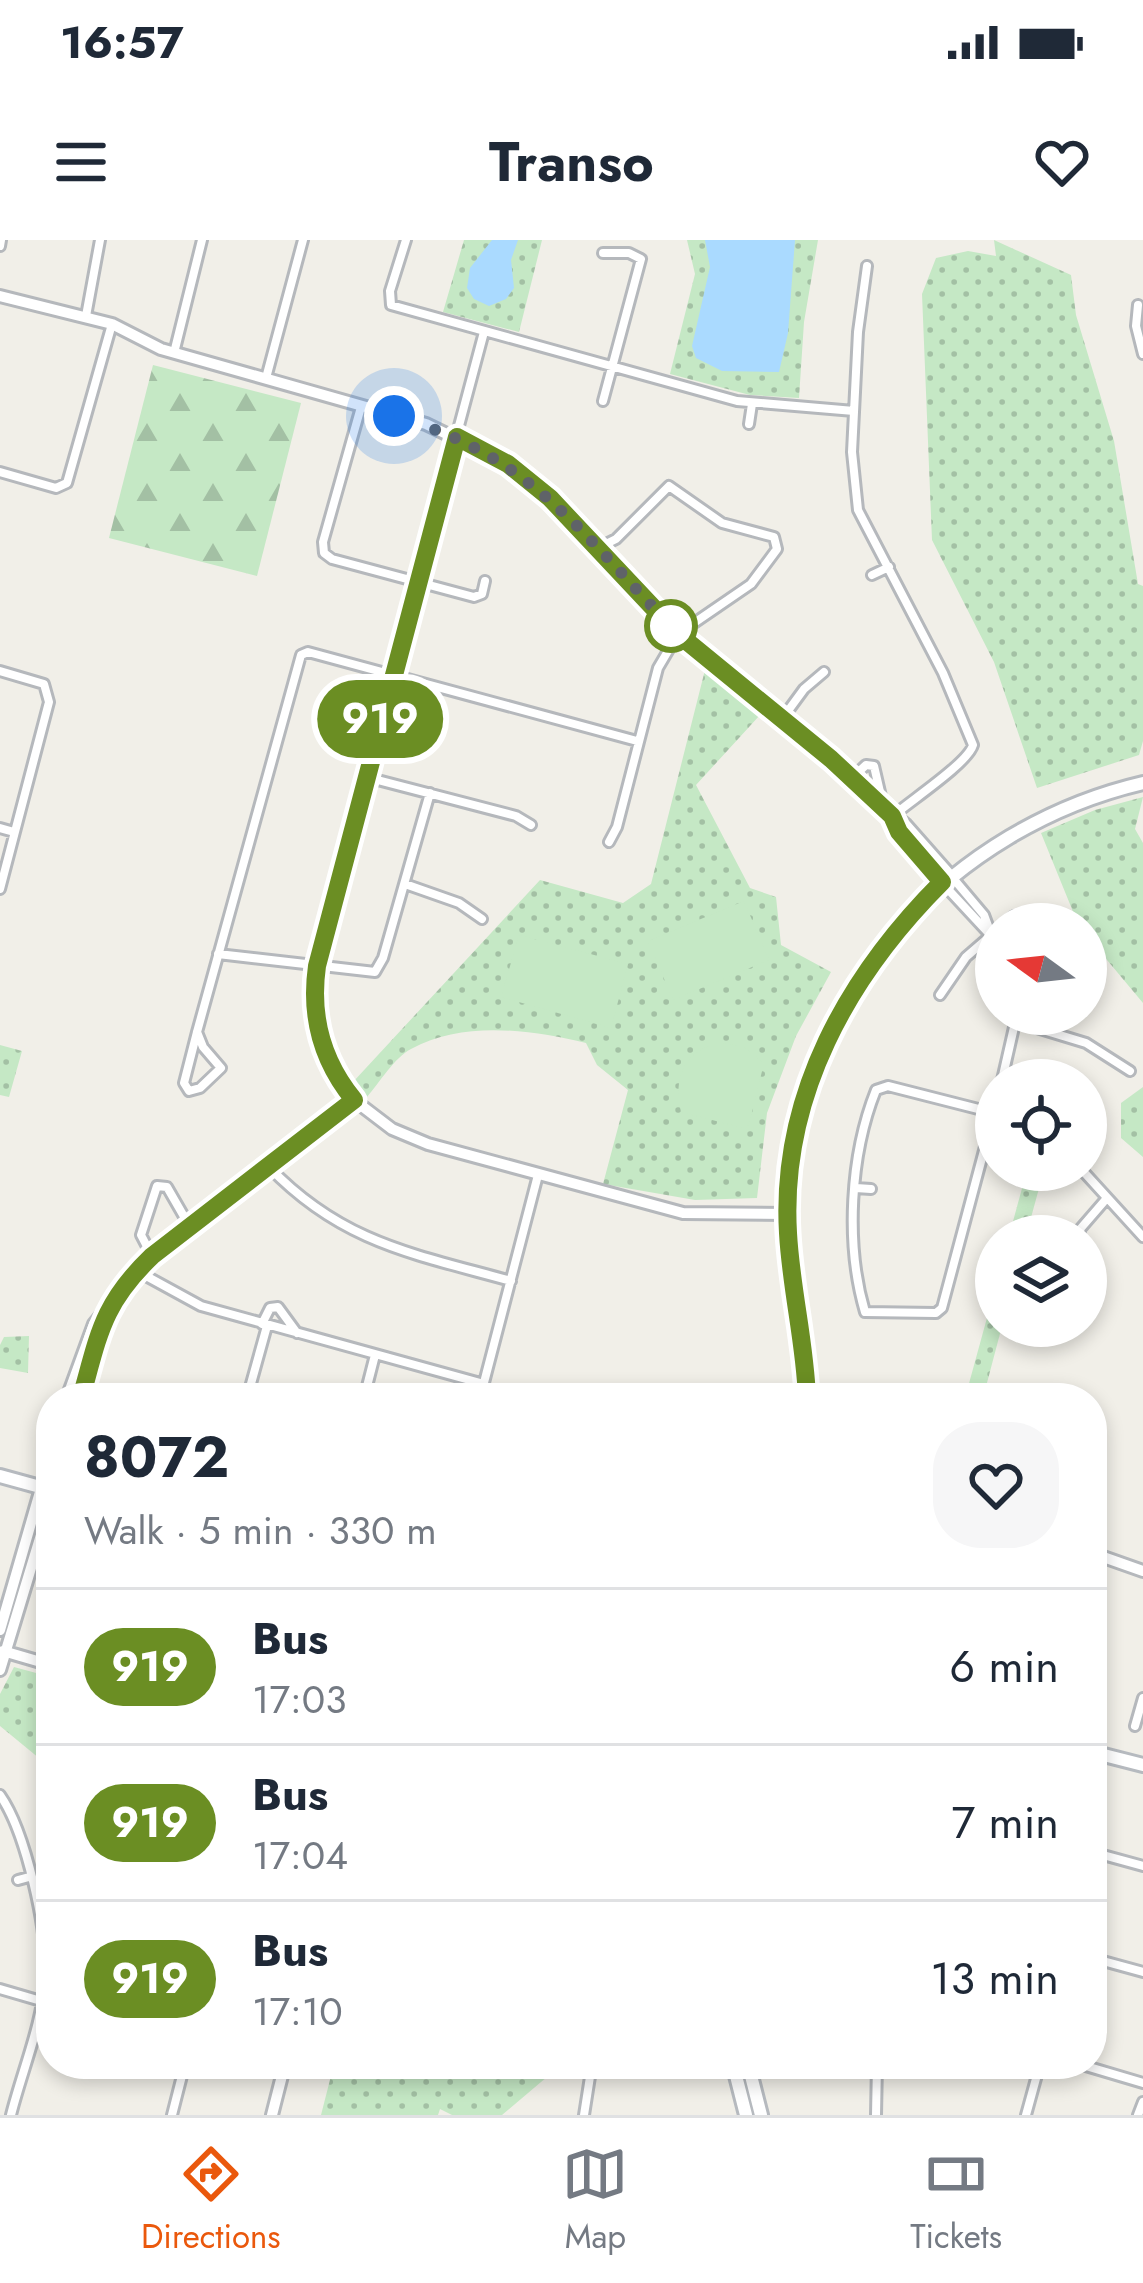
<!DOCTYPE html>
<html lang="en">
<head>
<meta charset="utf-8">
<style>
  body { margin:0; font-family:Jost,sans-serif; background:#f6f6f7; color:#1f2937; height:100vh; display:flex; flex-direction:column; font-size:45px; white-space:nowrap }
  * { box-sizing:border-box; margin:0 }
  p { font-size:39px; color:#747a83 }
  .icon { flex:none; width:66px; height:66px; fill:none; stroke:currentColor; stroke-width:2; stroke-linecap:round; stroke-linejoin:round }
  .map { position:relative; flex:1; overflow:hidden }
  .panel { position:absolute; left:36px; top:1143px; width:1071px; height:696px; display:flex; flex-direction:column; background:#fff; border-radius:48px; box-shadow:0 6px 18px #0003 }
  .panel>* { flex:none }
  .badge { padding:0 24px; border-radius:39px; font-size:42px; line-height:78px }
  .needle { width:78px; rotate:285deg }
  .fabs { position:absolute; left:975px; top:663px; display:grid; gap:24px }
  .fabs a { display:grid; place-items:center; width:132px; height:132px; border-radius:50%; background:#fff; box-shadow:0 6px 18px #0003; font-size:60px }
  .you { position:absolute; width:60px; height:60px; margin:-30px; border:9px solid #fff; border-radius:50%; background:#1a73e8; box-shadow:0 0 0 18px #1a73e833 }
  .map>.badge { position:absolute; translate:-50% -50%; box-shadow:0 0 0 6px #fff }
  .round { display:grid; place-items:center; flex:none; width:126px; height:126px; border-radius:48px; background:#f6f6f7 }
  .headline { display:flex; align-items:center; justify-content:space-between; height:204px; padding:0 48px }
  h1 { font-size:57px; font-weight:700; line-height:90px }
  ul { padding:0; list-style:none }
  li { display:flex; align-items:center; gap:36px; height:156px; padding:0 48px; border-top:3px solid #e0e1e3 }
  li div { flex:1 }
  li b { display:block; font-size:45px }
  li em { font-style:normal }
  li .badge { min-width:132px; font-weight:700; text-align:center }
  .status { display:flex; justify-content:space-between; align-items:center; height:84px; padding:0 60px; background:#fff; direction:ltr }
  .status svg { height:33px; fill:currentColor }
  header { display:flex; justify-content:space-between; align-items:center; height:156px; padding:0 48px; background:#fff; font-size:54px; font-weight:700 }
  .tab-bar { display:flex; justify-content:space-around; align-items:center; height:168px; border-top:3px solid #e0e1e3; background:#fff; font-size:33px; color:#747a83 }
  .tab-bar a { display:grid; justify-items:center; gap:6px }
  .tab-bar .current { color:#ea580c }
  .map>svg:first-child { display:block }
  .green { fill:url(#green-dots) }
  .forest { fill:url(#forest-firs) }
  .pitch { fill:#c5e8c5 }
  .water { fill:#aadaff }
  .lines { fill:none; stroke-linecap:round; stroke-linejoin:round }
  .minor-casing { stroke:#b5b8bc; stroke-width:14 }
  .tertiary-casing { stroke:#b5b8bc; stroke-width:16 }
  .secondary-casing { stroke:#b6babf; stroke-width:18 }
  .minor { stroke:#fff; stroke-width:8 }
  .tertiary { stroke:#fff; stroke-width:10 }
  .secondary { stroke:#fff; stroke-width:12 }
  .line-casing { stroke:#fff; stroke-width:27 }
  .line { stroke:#6b8e23; stroke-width:18 }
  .walk { stroke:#5f6368; stroke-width:12; stroke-dasharray:0 21.6 }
  .stop-dot { fill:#fff; stroke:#6b8e23; stroke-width:6 }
</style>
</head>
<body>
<div class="status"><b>16:57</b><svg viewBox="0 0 49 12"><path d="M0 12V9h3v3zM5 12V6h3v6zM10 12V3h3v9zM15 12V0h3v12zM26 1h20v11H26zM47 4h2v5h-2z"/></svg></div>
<header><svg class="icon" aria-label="menu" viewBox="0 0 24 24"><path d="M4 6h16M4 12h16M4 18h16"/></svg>Transo<svg class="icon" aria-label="heart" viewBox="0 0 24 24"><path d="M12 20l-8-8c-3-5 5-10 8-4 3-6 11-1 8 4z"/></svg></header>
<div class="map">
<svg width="1143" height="1875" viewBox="0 0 1143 1875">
  <defs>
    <pattern id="green-dots" width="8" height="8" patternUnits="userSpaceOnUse" patternTransform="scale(3)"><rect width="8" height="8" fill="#c5e8c5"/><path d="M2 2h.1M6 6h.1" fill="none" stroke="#a3c0a4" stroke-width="1.8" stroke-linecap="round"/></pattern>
    <pattern id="forest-firs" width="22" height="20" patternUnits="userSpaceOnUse" patternTransform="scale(3)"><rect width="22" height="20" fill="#c5e8c5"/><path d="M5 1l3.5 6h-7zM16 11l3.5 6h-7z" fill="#a3c0a4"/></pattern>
  </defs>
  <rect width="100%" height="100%" fill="#f1efe8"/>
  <path class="green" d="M464 0H542L519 92 443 72Z
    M687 0H818L804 82 799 158 750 155 670 134 695 34Z
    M994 0 1071 35 1076 75 1114 201 1138 344 1143 346V501L1139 515 1037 548 994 422 932 300 922 54 936 18 968 11 996 16Z
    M705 430 760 475 696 545 750 648 776 657 781 705 831 732 796 796 767 873 757 958 695 960 603 944 628 850 597 825 586 803C531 790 464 780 411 809 394 818 380 842 367 857L353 842 540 640 623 663 651 644Z
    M1143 557 1135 589 1143 603V763L1102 714 1086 771V716L1092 695 1086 684 1076 679 1041 593 1095 570Z
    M0 805 22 811 9 857 0 855Z
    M1143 847V917L1121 898V863Z
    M1027 930H1044L1026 996H1009Z
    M996 1045V1086H1002L983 1158H965Z
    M29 1096 28 1133 0 1128V1105L4 1097Z
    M14 1427 51 1437V1528L0 1486V1454Z
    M334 1824H580L578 1833 554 1831 502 1875H452L440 1869 438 1875H321Z"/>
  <path class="forest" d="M153 125 301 163 257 336 109 298Z"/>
  <path class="pitch" d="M744 661 769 720 673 760 648 701Z
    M519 695 628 724 611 788 501 757Z
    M721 803 742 806 764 823 749 885 743 888 681 872C673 838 684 809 721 803Z"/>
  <path class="water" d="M492 0H518L511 20 514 48 506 59 489 66 474 59 467 48 470 28Z
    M705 0H795L788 93 779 132 722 131 696 118 692 106 710 27Z"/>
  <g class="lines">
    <g class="minor-casing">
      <path id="minor" d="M406 0 390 51 391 65 737 161 854 171
        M0 6 1 0
        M867 26 858 92 852 212 858 270 943 433 973 505C968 523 910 561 893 576
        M1138 65 1136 86 1143 114
        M86 76 100 0
        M174 113 202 0
        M266 138 303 0
        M603 161 641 19 629 13H603
        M361 167 323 302 324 313 332 319 474 357 482 354 485 341
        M749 184 752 164
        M456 197 484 92
        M0 232 56 248 67 243 112 84
        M598 308 616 299 669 246 722 283 774 297 777 309 751 344 678 394 658 428 617 587 609 602
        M872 335 889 327
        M0 431 44 444 49 462 0 649
        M782 479 804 449 824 432
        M366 537 516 576 531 585
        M852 538 866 525 874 526 883 565
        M0 588 14 592
        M952 637 984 675 991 694
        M405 644 459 663 482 679
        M944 645 996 701
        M1004 684 1014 676
        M218 714 375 732 383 718 430 553
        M940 755 966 717 996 691
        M1017 782 1086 803 1130 831
        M197 792 203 807 221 828 200 848 189 851 184 843 197 792 301 415 308 412 637 501
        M1002 840 1017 774
        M996 866 994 873 942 1068 936 1073 865 1072C845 1004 850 915 876 850L888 846 994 873 996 874
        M269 927C342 1003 414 1014 511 1041
        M1082 930 1143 997
        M856 948 871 949
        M1078 996 1081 988 1107 958
        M152 1016 141 995 157 946 167 947 190 987
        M137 1031 201 1066 484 1144
        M262 1084 270 1068 278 1067 297 1093
        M120 1158 130 1153 137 1158
        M247 1158 267 1086
        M364 1158 375 1115
        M480 1158 538 935
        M1135 1486 1143 1458
        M0 1555C26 1592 48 1691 45 1737 43 1782 22 1831 11 1875
        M1092 1612 1143 1626
        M18 1640 29 1637
        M1092 1718 1143 1732
        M0 1749 41 1761
        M164 1824 184 1829
        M1079 1824 1143 1843
        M172 1875 185 1824
        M584 1875 592 1824
        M876 1875 877 1824
        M1026 1875 1040 1824
        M1138 1875 1143 1862"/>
    </g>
    <g class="tertiary-casing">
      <path id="tertiary" d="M0 56 112 84 161 109 426 184 508 224 550 258 690 405 906 585 951 636
        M456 197 321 707 315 768 323 806 354 860 392 889 428 904 683 973 787 974
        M894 579 899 591 942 642
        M67 1158 94 1084 137 1031 354 860
        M80 1158 104 1075
        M1092 1313 1143 1331
        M0 1390 51 1214
        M3 1411 51 1425
        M0 1430 51 1262
        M272 1875 285 1824"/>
    </g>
    <g class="secondary-casing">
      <path id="secondary" d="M807 1158C804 1088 784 1019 788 948 800 750 954 587 1143 543
        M0 1236 51 1250
        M1092 1512 1143 1525
        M733 1824 746 1875
        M748 1824 761 1875"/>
    </g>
    <use href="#minor" class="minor"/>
    <use href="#tertiary" class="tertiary"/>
    <use href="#secondary" class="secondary"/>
  </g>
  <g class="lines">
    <g class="line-casing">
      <path id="line" d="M81 1158C99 1094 102 1064 152 1016L354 860C322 821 310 775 317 726L457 197 508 224 550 258 678 394 831 519 892 576 899 592 942 642C848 736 780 856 788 993 791 1049 805 1102 807 1158"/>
    </g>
    <use href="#line" class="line"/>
    <path class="walk" d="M394 176C531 214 585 297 678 394L671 386"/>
  </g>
  <circle class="stop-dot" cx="671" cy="386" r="24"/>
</svg>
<div class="fabs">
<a><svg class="needle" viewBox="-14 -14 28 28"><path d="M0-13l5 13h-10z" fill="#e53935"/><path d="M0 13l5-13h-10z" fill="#747a83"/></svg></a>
<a><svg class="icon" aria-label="locate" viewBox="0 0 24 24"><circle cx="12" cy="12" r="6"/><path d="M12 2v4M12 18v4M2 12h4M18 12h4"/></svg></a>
<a><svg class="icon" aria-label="layers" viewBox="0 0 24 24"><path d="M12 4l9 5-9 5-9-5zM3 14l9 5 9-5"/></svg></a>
</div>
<div class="you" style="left:394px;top:176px"></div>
<b class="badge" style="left:380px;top:479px;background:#6b8e23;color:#fff">919</b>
<section class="panel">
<div class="headline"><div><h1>8072</h1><p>Walk · 5 min · 330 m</p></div><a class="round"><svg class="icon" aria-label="heart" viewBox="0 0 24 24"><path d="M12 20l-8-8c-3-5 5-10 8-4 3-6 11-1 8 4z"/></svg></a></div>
<ul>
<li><span class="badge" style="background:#6b8e23;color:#fff">919</span><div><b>Bus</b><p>17:03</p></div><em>6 min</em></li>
<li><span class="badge" style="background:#6b8e23;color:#fff">919</span><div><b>Bus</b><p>17:04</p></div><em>7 min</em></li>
<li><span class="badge" style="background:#6b8e23;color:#fff">919</span><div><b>Bus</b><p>17:10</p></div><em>13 min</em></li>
</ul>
</section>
</div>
<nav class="tab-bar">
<a class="current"><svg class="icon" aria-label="directions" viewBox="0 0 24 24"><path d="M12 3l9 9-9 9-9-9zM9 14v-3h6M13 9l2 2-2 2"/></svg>Directions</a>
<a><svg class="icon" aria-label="map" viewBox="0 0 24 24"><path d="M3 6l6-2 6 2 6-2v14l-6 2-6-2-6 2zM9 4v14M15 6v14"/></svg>Map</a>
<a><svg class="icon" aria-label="tickets" viewBox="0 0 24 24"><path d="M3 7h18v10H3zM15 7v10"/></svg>Tickets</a>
</nav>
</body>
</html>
